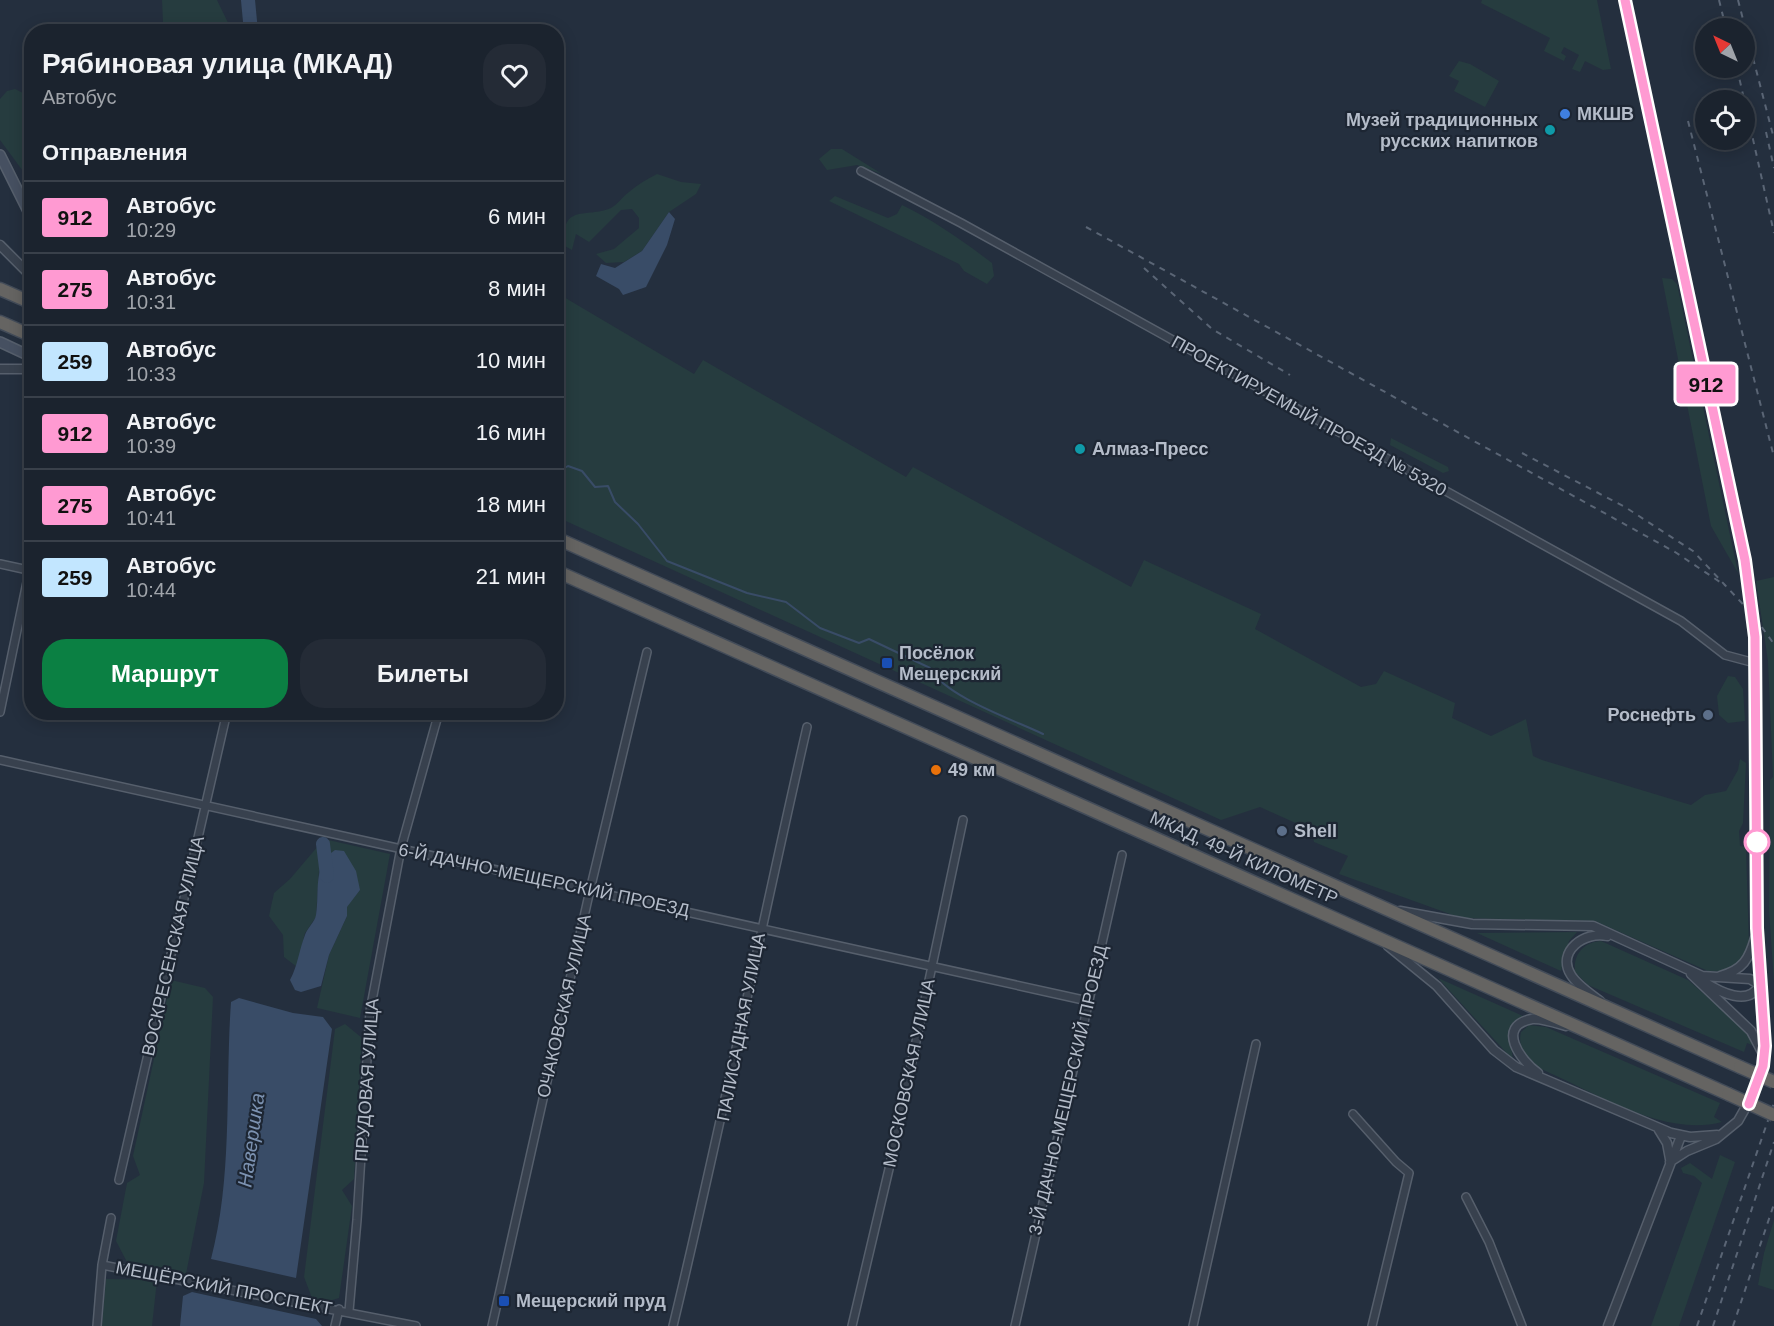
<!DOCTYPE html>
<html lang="ru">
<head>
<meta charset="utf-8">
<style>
  body { margin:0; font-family:Helvetica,sans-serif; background:#242b36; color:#f1f3f6; height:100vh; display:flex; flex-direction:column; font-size:22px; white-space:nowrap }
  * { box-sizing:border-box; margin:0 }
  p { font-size:20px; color:#a0a4aa }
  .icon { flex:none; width:33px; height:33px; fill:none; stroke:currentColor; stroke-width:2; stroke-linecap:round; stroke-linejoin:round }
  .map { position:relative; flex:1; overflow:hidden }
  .details { position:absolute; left:24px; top:24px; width:540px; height:696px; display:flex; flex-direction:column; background:#1b232e; border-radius:24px; box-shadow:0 3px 15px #0003,0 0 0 2px #39404a }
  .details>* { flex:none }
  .badge { padding:0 12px; border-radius:4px; font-size:21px; line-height:39px }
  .needle { width:39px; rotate:317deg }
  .tools { position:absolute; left:1695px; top:18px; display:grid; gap:12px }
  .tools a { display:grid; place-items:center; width:60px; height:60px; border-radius:50%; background:#1b232e; box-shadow:0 3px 15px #0003,0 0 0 2px #39404a; font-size:30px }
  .map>.badge { position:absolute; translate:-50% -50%; box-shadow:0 0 0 3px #fff }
  h2 { padding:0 18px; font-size:22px; line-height:54px }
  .round { display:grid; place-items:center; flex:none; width:63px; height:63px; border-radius:24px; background:#242b36 }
  .head { display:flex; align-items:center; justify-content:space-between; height:102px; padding:0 18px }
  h1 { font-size:28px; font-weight:700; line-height:45px }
  .primary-button { display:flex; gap:12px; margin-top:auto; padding:12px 18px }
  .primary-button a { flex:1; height:69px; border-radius:24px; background:#0b8043; color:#fff; font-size:24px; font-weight:700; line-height:69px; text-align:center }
  .primary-button a+a { background:#242b36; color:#f1f3f6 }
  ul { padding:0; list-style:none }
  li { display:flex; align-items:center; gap:18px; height:72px; padding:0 18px; border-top:2px solid #39404a }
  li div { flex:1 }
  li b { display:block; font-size:22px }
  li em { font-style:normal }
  li .badge { min-width:66px; font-weight:700; text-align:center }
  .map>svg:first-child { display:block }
  .green { fill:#263c3f }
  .water { fill:#394c67 }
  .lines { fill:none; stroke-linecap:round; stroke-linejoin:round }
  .stream { stroke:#394c67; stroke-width:2 }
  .river { stroke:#394c67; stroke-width:14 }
  .minor-casing { stroke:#565f6c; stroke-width:10 }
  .tertiary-casing { stroke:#565f6c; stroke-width:11 }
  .secondary-casing { stroke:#565f6c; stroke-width:12 }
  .trunk-casing { stroke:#434c59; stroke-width:15 }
  .minor { stroke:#38414e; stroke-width:7 }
  .tertiary { stroke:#38414e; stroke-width:8 }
  .secondary { stroke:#465061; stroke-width:9 }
  .trunk { stroke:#656462; stroke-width:12 }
  .rail { stroke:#5a6575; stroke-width:2; stroke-dasharray:6 6; stroke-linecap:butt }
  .trunk-bridge-casing { stroke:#434c59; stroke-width:15; stroke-linecap:butt }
  .trunk-bridge { stroke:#656462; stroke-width:12 }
  .line-casing { stroke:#fff; stroke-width:14 }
  .line { stroke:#ff9ad2; stroke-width:9 }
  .shop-dot { fill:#3f7fe0; stroke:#1d2633; stroke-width:2 }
  .culture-dot { fill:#0f9aa8; stroke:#1d2633; stroke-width:2 }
  .transit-dot { fill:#1a4fb4; stroke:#1d2633; stroke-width:2 }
  .service-dot { fill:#5c6f8a; stroke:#1d2633; stroke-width:2 }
  .food-dot { fill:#e8710a; stroke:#1d2633; stroke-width:2 }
  .stop-dot { fill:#fff; stroke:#ff9ad2; stroke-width:3 }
  .labels { text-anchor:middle; stroke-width:4.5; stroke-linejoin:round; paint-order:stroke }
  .poi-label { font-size:18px; font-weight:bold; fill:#b4bcc9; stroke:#1d2633; text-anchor:start }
  .street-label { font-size:18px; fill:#b4bcc9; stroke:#1d2633 }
  .water-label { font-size:20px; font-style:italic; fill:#7c92b1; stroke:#1d2633 }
</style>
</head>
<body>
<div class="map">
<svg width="1774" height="1326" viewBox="0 0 1774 1326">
  <rect width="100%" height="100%" fill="#242f3e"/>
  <path class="green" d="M162 0H217L232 31H161L163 22Z
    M1482 0H1597L1611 69 1603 70 1585 61 1580 72 1572 69 1579 55 1564 47 1561 53 1566 56 1564 61 1544 51 1550 38 1481 3Z
    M1459 61 1470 64 1499 81 1485 107 1454 91 1459 81 1449 76Z
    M15 89 31 97V182L0 140V99L7 91Z
    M831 149H842L882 174 857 165 827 170 819 159Z
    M657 174 681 182 701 184 696 194 669 212 642 251 624 262 606 263 596 254 614 249 639 228V218L632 209 621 210 589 242 576 234 572 250 563 245C563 202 585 219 611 208 617 205 623 196 629 192 637 185 647 179 657 174Z
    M835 196 888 218 897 214 902 205C935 221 963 241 992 263L994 276 987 284 964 271 959 264 829 201Z
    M1662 278 1672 279 1677 284 1738 573 1711 526Z
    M557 293 694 374 703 360 906 477 913 467 1131 587 1144 560 1261 614 1255 629 1361 687 1376 684 1384 671 1455 703 1452 718 1491 736 1526 719 1533 756 1542 760 1691 805 1705 795 1726 791 1738 770 1740 759 1746 763 1743 823 1739 831 1740 846 1746 847 1749 947C1741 963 1726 974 1708 971L1595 921 1461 918 1339 874 1348 856 1314 842 1311 830 1260 807 1221 820 557 517Z
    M1391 438 1448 467 1449 471 1443 473 1390 445Z
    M1774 577V982L1769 911 1770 780 1773 777 1768 661 1756 581Z
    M1728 676 1735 677 1743 689 1745 721 1728 723 1719 715 1717 696Z
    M324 839 390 854 360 1018 317 1008 329 955 347 916 346 907 360 890 319 871 316 917 305 933 297 967 284 957 283 935 269 916 274 893 290 879Z
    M1577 932 1569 941 1561 971 1477 933Z
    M1601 941 1688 980 1750 1034 1754 1046 1747 1043 1744 1052 1588 985 1575 972C1573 954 1584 942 1601 941Z
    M1438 978 1523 1016 1510 1038 1513 1060Z
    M171 980 205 988 213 997 204 1183 186 1274 127 1262 116 1241 127 1183 140 1175 133 1156Z
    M345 1024 362 1038 354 1179 342 1190 352 1206 339 1298 329 1301 312 1298 304 1277 335 1029Z
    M1529 1025 1546 1027 1720 1103 1714 1117 1722 1122C1663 1138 1593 1091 1539 1068 1527 1060 1517 1047 1521 1032Z
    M1720 1155 1735 1162 1679 1326H1651L1702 1183 1694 1176 1683 1173 1681 1168 1690 1163 1712 1179Z
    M1774 1220V1290L1758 1285 1764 1253Z
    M106 1279 157 1280 152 1326H102Z"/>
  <path class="water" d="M669 212 675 219 667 245 646 287 623 295 619 289 596 276 601 264 615 268 642 251Z
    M335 850 344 851 356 871 360 890 347 907V916L329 955 321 986 301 992 295 990 290 980C298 965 299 950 305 935 307 928 315 922 316 915 320 891 312 865 335 850Z
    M239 998 293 1013 323 1017 332 1029 296 1278 211 1259C233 1176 225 1086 231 1002Z
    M192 1292 316 1319 322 1326H180L183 1296Z"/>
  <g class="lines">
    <path class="stream" d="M556 473 568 466 582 471 595 487 608 486 615 502 638 524 667 561 747 593 786 602 820 628 859 643 869 639 930 668C944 696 1014 720 1043 734"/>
    <path class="river" d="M248 0 251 32
      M321 714V712
      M323 844 327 876"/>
    <g class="minor-casing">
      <path id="minor" d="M861 171 961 223 1681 621 1725 655 1755 663
        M0 564 28 570
        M0 712 32 558
        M0 760 1088 1001
        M1353 1114 1396 1162 1409 1173 1372 1326
        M119 1180 227 712
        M1466 1197 1489 1242 1522 1326
        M102 1265 416 1326
        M349 1311 357 1220 370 1011 401 848 439 712
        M97 1326 102 1265 111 1218
        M335 1326 339 1309
        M492 1326 590 890 647 652
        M673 1326C721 1127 761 927 807 727
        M852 1326 889 1169 963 820
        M1015 1326 1122 855
        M1193 1326 1256 1044"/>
    </g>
    <g class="tertiary-casing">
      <path id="tertiary" d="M1625 0 1745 560 1755 637 1757 929 1764 1062 1751 1098 1738 1121 1716 1139 1687 1151 1670 1162
        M0 245 32 277
        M0 369H32
        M1400 911 1472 924 1593 926 1702 976 1750 979 1760 985
        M1388 946 1437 986 1494 1050 1516 1067 1671 1133 1690 1137 1717 1135
        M1691 974 1751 1031 1762 1052
        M1720 976C1743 970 1749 959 1755 938
        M1704 982C1720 992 1748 1007 1760 985
        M1600 1001C1591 994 1577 985 1571 975 1556 951 1585 931 1607 936
        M1538 1073C1521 1061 1495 1026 1532 1019 1542 1018 1556 1023 1566 1026
        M1659 1130 1667 1143 1670 1159
        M1608 1326 1681 1136"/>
    </g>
    <g class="secondary-casing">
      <path id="secondary" d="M0 155 32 219
        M0 342 32 357"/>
    </g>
    <g class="trunk-casing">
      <path id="trunk" d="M0 289 32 303
        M0 322 32 336
        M556 538 1740 1067
        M556 571 1728 1094"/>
    </g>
    <use href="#minor" class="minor"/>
    <use href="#tertiary" class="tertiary"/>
    <use href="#secondary" class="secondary"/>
    <use href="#trunk" class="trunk"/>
    <path class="rail" d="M1719 0 1726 28
      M1738 0 1774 139
      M1737 68 1774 233
      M1688 121 1774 457
      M1766 132 1774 168
      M1086 227 1675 552 1726 586
      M1144 268 1212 329 1290 375
      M1522 453 1625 507 1693 551 1753 615 1774 644
      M1697 1326 1774 1103
      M1713 1326 1774 1142
      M1733 1326 1774 1204"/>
    <g class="trunk-bridge-casing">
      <path id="trunk-bridge" d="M1740 1067 1774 1082
        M1728 1094 1774 1115"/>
    </g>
    <use href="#trunk-bridge" class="trunk-bridge"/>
  </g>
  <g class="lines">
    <g class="line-casing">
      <path id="line" d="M1625 0 1745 560 1755 637 1757 928 1765 1046 1763 1066 1749 1104"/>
    </g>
    <use href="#line" class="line"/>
  </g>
  <circle class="shop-dot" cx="1565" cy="114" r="6"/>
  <g class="culture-dot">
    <circle cx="1550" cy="130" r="6"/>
    <circle cx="1080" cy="449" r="6"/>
  </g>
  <g class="transit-dot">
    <rect x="881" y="657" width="12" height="12" rx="3"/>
    <rect x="498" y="1295" width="12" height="12" rx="3"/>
  </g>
  <g class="service-dot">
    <circle cx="1708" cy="715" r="6"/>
    <circle cx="1282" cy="831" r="6"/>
  </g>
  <circle class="food-dot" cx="936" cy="770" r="6"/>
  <circle class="stop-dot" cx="1757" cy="842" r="12"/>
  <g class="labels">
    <g class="poi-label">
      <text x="1577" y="120">МКШВ</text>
      <text x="1538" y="126" text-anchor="end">Музей традиционных<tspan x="1538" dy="21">русских напитков</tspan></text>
      <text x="1092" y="455">Алмаз-Пресс</text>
      <text x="899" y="659">Посёлок<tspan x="899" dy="21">Мещерский</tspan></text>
      <text x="1696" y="721" text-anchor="end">Роснефть</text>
      <text x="948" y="776">49 км</text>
      <text x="1294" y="837">Shell</text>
      <text x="516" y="1307">Мещерский пруд</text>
    </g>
    <g class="street-label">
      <text transform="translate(1309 416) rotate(29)" y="6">ПРОЕКТИРУЕМЫЙ ПРОЕЗД № 5320</text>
      <text transform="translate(1244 858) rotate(24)" y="6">МКАД, 49-Й КИЛОМЕТР</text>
      <text transform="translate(544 880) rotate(12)" y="6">6-Й ДАЧНО-МЕЩЕРСКИЙ ПРОЕЗД</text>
      <text transform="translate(173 946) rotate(-77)" y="6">ВОСКРЕСЕНСКАЯ УЛИЦА</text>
      <text transform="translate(564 1006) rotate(-77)" y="6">ОЧАКОВСКАЯ УЛИЦА</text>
      <text transform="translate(741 1027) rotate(-79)" y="6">ПАЛИСАДНАЯ УЛИЦА</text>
      <text transform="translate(909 1073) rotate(-78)" y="6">МОСКОВСКАЯ УЛИЦА</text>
      <text transform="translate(367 1080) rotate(-86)" y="6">ПРУДОВАЯ УЛИЦА</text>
      <text transform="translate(1068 1090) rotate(-77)" y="6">3-Й ДАЧНО-МЕЩЕРСКИЙ ПРОЕЗД</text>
      <text transform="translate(224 1288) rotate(11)" y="6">МЕЩЁРСКИЙ ПРОСПЕКТ</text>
    </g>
    <g class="water-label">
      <text transform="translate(251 1140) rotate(-82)" y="7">Навершка</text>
    </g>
  </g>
</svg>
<div class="tools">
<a><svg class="needle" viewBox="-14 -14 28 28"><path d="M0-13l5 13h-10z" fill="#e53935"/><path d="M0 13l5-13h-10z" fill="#a0a4aa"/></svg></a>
<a><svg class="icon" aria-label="locate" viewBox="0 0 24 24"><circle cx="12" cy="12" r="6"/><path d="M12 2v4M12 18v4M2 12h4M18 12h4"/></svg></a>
</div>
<b class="badge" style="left:1706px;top:384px;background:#ff9ad2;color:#111">912</b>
<section class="details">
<div class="head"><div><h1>Рябиновая улица (МКАД)</h1><p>Автобус</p></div><a class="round"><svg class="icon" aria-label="heart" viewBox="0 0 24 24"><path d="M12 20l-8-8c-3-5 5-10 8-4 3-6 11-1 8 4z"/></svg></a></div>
<h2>Отправления</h2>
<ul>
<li><span class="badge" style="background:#ff9ad2;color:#111">912</span><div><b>Автобус</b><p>10:29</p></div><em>6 мин</em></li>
<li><span class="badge" style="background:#ff9ad2;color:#111">275</span><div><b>Автобус</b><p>10:31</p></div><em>8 мин</em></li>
<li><span class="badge" style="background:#c2e6ff;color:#111">259</span><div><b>Автобус</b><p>10:33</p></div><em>10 мин</em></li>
<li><span class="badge" style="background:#ff9ad2;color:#111">912</span><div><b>Автобус</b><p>10:39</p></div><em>16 мин</em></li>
<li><span class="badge" style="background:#ff9ad2;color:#111">275</span><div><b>Автобус</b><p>10:41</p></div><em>18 мин</em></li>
<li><span class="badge" style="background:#c2e6ff;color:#111">259</span><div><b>Автобус</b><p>10:44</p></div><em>21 мин</em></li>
</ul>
<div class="primary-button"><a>Маршрут</a><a>Билеты</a></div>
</section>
</div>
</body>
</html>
